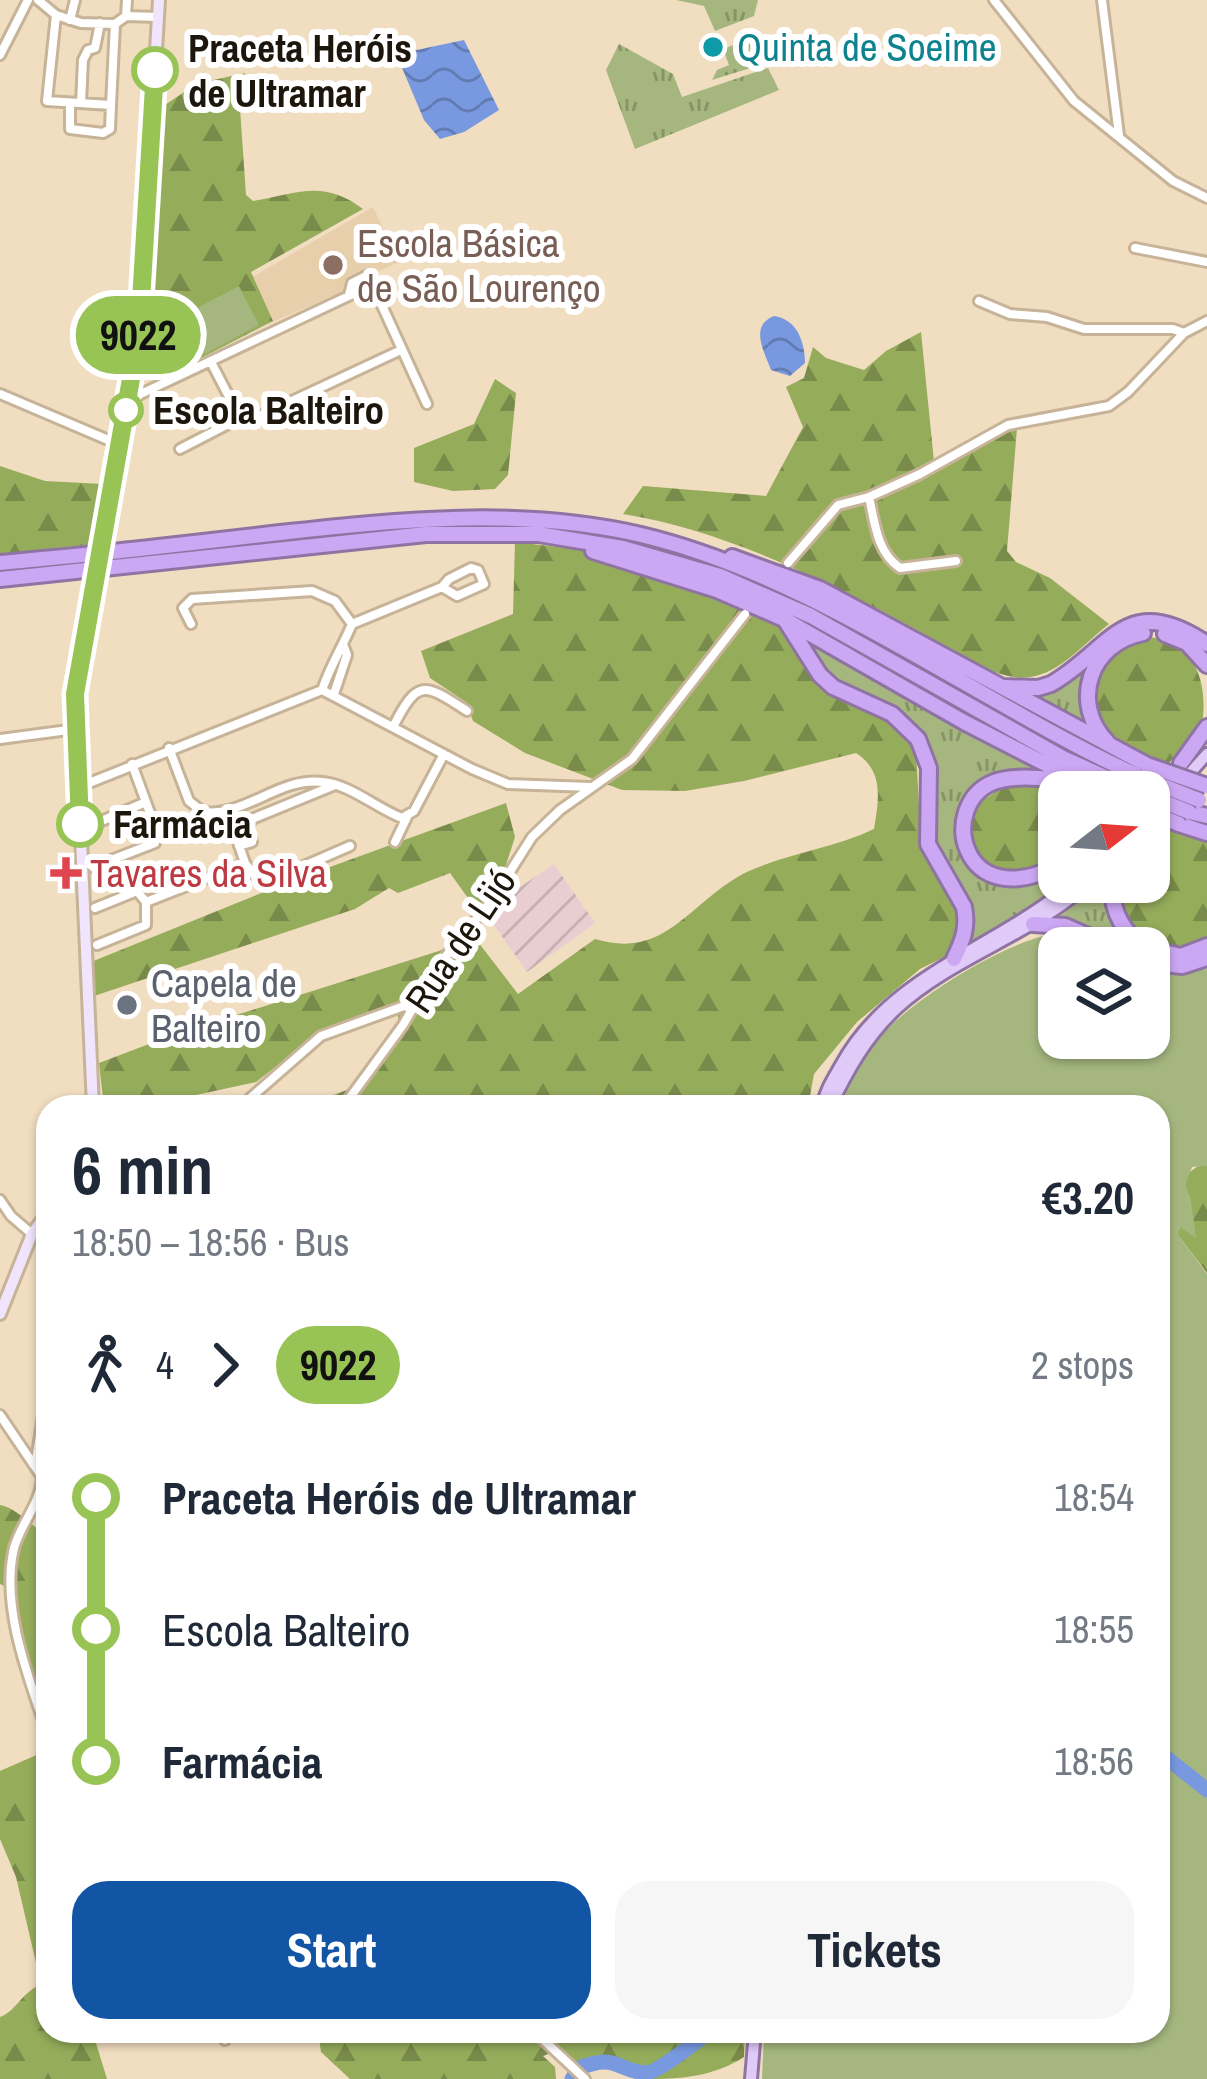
<!DOCTYPE html>
<html lang="en">
<head>
<meta charset="utf-8">
<style>
  body { margin:0; font-family:"Archivo Narrow",sans-serif; background:#f6f6f7; color:#1f2937; height:100vh; display:flex; flex-direction:column; font-size:45px; white-space:nowrap }
  * { box-sizing:border-box; margin:0 }
  p { font-size:39px; color:#747a83 }
  .icon { flex:none; width:66px; height:66px; fill:none; stroke:currentColor; stroke-width:2; stroke-linecap:round; stroke-linejoin:round }
  .map { position:relative; flex:1; overflow:hidden }
  .side { position:absolute; left:36px; top:1095px; width:1134px; height:948px; display:flex; flex-direction:column; background:#fff; border-radius:36px; box-shadow:0 3px 9px #0004 }
  .side>* { flex:none }
  .badge { padding:0 24px; border-radius:39px; font-size:42px; line-height:78px }
  .needle { width:78px; rotate:73deg }
  .fabs { position:absolute; left:1038px; top:771px; display:grid; gap:24px }
  .fabs a { display:grid; place-items:center; width:132px; height:132px; border-radius:24px; background:#fff; box-shadow:0 3px 9px #0004; font-size:60px }
  .map>.badge { position:absolute; translate:-50% -50%; box-shadow:0 0 0 6px #fff }
  .legs { display:flex; align-items:center; gap:18px; height:132px; padding:0 36px; font-size:39px }
  .legs p { margin-inline-start:auto }
  .headline { display:flex; align-items:center; justify-content:space-between; height:204px; padding:0 36px }
  h1 { font-size:66px; font-weight:800; line-height:90px }
  .action { display:flex; gap:24px; margin-top:auto; padding:24px 36px }
  .action a { flex:1; height:138px; border-radius:36px; background:#1255a5; color:#fff; font-size:48px; font-weight:800; line-height:138px; text-align:center }
  .action a+a { background:#f6f6f7; color:#1f2937 }
  ul { padding:0 36px; list-style:none }
  li { display:flex; align-items:center; gap:42px; height:132px; font-size:45px }
  li i { display:grid; place-items:center; width:18px; height:100%; margin:0 15px; background:currentColor }
  li i::after { content:''; width:30px; height:30px; margin:-15px; border:9px solid; border-radius:50%; background:#fff }
  li p { margin-inline-start:auto }
  li:first-child i { background:linear-gradient(#0000 50%,currentColor 0) }
  li:last-child i { background:linear-gradient(currentColor 50%,#0000 0) }
  .map>svg:first-child { display:block }
  .built { fill:#e8cfac }
  .industrial { fill:url(#industrial-furrows) }
  .grass { fill:url(#grass-tufts) }
  .forest { fill:url(#forest-firs) }
  .park { fill:#a5b77f }
  .water { fill:url(#water-waves) }
  .lines { fill:none; stroke-linecap:round; stroke-linejoin:round }
  .river { stroke:#7898df; stroke-width:15 }
  .street-casing { stroke:#c6b398; stroke-width:14 }
  .secondary-casing { stroke:#c6b398; stroke-width:16 }
  .primary-casing { stroke:#8f74a3; stroke-width:16 }
  .highway-casing { stroke:#8f74a3; stroke-width:20 }
  .street { stroke:#fff; stroke-width:8 }
  .secondary { stroke:#f0e5fc; stroke-width:10 }
  .primary { stroke:#e0caf8; stroke-width:10 }
  .highway { stroke:#cca7f4; stroke-width:14 }
  .secondary-bridge-casing { stroke:#c6b398; stroke-width:16; stroke-linecap:butt }
  .highway-bridge-casing { stroke:#8f74a3; stroke-width:20; stroke-linecap:butt }
  .secondary-bridge { stroke:#f0e5fc; stroke-width:10 }
  .highway-bridge { stroke:#cca7f4; stroke-width:14 }
  .line-1-casing { stroke:#fff; stroke-width:27 }
  .line-1 { stroke:#98c455; stroke-width:18 }
  .culture-dot { fill:#0f9aa8; stroke:#fff; stroke-width:4.5 }
  .stop-1-dot { fill:#fff; stroke:#98c455; stroke-width:6 }
  .education-dot { fill:#8d6e63; stroke:#fff; stroke-width:4.5 }
  .health-dot { fill:#e0444e; stroke:#fff; stroke-width:4.5 }
  .worship-dot { fill:#6b7280; stroke:#fff; stroke-width:4.5 }
  .labels { text-anchor:middle; stroke-width:12; stroke-linejoin:round; paint-order:stroke }
  .culture-label { font-size:39px; fill:#0d838f; stroke:#fff; text-anchor:start }
  .stop-label { font-size:39px; font-weight:bold; fill:#1d160c; stroke:#fff; text-anchor:start }
  .education-label { font-size:39px; fill:#785e54; stroke:#fff; text-anchor:start }
  .health-label { font-size:39px; fill:#be3a42; stroke:#fff; text-anchor:start }
  .street-label { font-size:39px; fill:#1d160c; stroke:#fff }
  .worship-label { font-size:39px; fill:#5b616d; stroke:#fff; text-anchor:start }
</style>
</head>
<body>
<div class="map">
<svg width="1207" height="2079" viewBox="0 0 1207 2079">
  <defs>
    <pattern id="industrial-furrows" width="10" height="10" patternUnits="userSpaceOnUse" patternTransform="scale(3)"><rect width="10" height="10" fill="#e9ced1"/><path d="M-1 1l2-2M0 10L10 0M9 11l2-2" fill="none" stroke="#c7b0b2"/></pattern>
    <pattern id="grass-tufts" width="24" height="20" patternUnits="userSpaceOnUse" patternTransform="scale(3)"><rect width="24" height="20" fill="#a5b77f"/><path d="M3 7l-1-3M5 7V3M7 7l1-3M15 17l-1-3M17 17v-4M19 17l1-3" fill="none" stroke="#869466"/></pattern>
    <pattern id="forest-firs" width="22" height="20" patternUnits="userSpaceOnUse" patternTransform="scale(3)"><rect width="22" height="20" fill="#95ac5b"/><path d="M5 1l3.5 6h-7zM16 11l3.5 6h-7z" fill="#798b4a"/></pattern>
    <pattern id="water-waves" width="16" height="10" patternUnits="userSpaceOnUse" patternTransform="scale(3)"><rect width="16" height="10" fill="#7898df"/><path d="M0 5q4-4 8 0t8 0" fill="none" stroke="#627bb3"/></pattern>
  </defs>
  <rect width="100%" height="100%" fill="#f1ddc0"/>
  <path class="built" d="M373 207 399 262 373 274 369 268 349 277 342 292 268 324 247 280Z"/>
  <path class="industrial" d="M554 864 595 923 527 972 494 925 504 898Z"/>
  <path class="grass" d="M676 0H758L754 16 715 31 704 6Z
    M762 34 771 53 770 62 712 80 717 70 729 65 723 49Z
    M619 44 673 74 682 97 768 68 779 90 635 149 606 70Z
    M804 637 1054 774H1019L963 808 978 873C1008 891 1029 886 1059 871V882H1068L1030 909 967 943C987 905 945 877 935 842 925 803 948 759 917 726 896 705 865 705 843 689 825 675 815 656 804 637Z
    M1101 646 1094 731 1021 694 1033 693Z
    M1101 882H1109L1139 948 1058 918Z"/>
  <path class="forest" d="M245 73 240 109 246 195 253 201C299 193 323 179 363 209L251 272 273 321 199 359 182 312 145 327 159 109 196 84Z
    M921 332 934 462 1018 416 1007 551 1016 562 1050 578 1109 624C1072 653 1047 692 995 672 880 611 754 535 623 514L643 486 766 496 803 427 786 387 804 378 813 347 826 358 864 370 886 351Z
    M495 379 516 393 508 475 495 489 453 491 414 482V448L474 424Z
    M0 466 45 481 103 484 95 544 0 554Z
    M515 542 591 551 664 572 786 624 816 678 842 700 900 722 916 749 921 845 958 903 963 920 955 944 946 956 920 969 857 1022 814 1074 808 1107H300L347 1090 399 1024 397 1007 318 1034 256 1082 141 1107H104L99 1063 170 1036 442 950 483 919 450 873 398 893 389 888 355 909 91 997V962L286 883 506 803 515 837 496 896 475 938 518 994 595 939C668 961 690 899 749 871 789 853 834 848 874 829 879 799 884 771 856 753L744 781 685 791 622 790 525 753 473 721 466 702 430 678 421 651 513 614Z
    M1148 637C1190 641 1207 674 1203 717 1196 735 1180 750 1168 764 1147 759 1121 751 1108 733 1076 691 1102 647 1148 637Z
    M1037 784 1086 792H1059V860C1049 865 1035 874 1024 875 977 877 963 843 978 804L1005 785Z
    M1157 823 1207 843V940C1159 957 1116 939 1118 882H1149V832Z
    M1201 1164 1207 1166V1273L1177 1234 1191 1201 1185 1186 1187 1174Z
    M0 1505C18 1508 30 1527 48 1534V1729L14 1615 13 1590 0 1584Z
    M48 1750V2031H98L96 2043 107 2079H0V2017C15 2012 20 1995 39 1985L40 1980 16 1877 0 1839V1771Z
    M318 2031H745L744 2057C716 2075 686 2079 652 2079 620 2074 619 2057 579 2067L554 2052 543 2056 555 2067 556 2079H350L321 2052Z"/>
  <path class="park" d="M239 286 259 325 205 354 184 315Z
    M1060 933 1099 948H1059V1038H1149V968L1178 974 1207 969V1166L1192 1167 1185 1185 1191 1201 1196 1238 1180 1227 1177 1234 1207 1274V2079H762L764 2031H1158V1107H838C850 1081 864 1056 882 1035 914 998 1012 937 1060 933Z"/>
  <path class="water" d="M464 40 499 110 464 132 440 139 424 120 400 63 407 52Z
    M774 316C797 319 805 342 805 363L790 376 771 370C764 351 749 326 774 316Z"/>
  <g class="lines">
    <path class="river" d="M1158 1751 1207 1790
      M572 2079 579 2068C617 2053 615 2070 645 2073 656 2074 698 2040 710 2031"/>
    <g class="street-casing">
      <path id="street" d="M38 0 56 15 47 101 111 105 115 24 126 16 158 17
        M994 0 1074 101 1173 181 1207 198
        M1102 0 1119 135
        M56 15 81 23 115 24
        M126 16 127 0
        M70 20 75 0
        M0 55 28 0
        M70 103V129L103 133 110 129 111 105
        M81 103 83 60 88 50 95 48 100 23
        M1135 248 1207 262
        M349 295 352 283 368 275 427 404
        M979 301 1010 314 1047 317 1084 329H1173L1184 333
        M211 362 240 418 251 420 401 350
        M0 394 120 445
        M128 400 372 285
        M180 449 240 418
        M869 497C875 524 877 552 900 568L956 561
        M788 563 838 505 869 497 920 474 1008 425 1109 406 1128 392 1184 333 1207 321
        M191 624 183 608 192 599 312 591 335 601 352 624
        M322 690C331 664 342 648 352 624L442 587 457 596 484 584 478 570 471 568 449 579 442 587
        M334 694 347 655 343 644
        M393 727C418 678 424 683 467 711
        M0 739 76 729
        M169 748 189 801 203 812C245 817 280 776 323 782 351 785 376 808 402 818L414 811 444 754
        M79 787 322 690 472 769 508 784 590 787
        M92 825 146 802
        M395 842 407 817
        M239 846 252 842 247 828 252 819 335 785
        M245 863 256 878 267 882 350 846
        M93 867 155 843 157 832 132 764
        M146 902 245 863 227 810
        M95 908 137 891 146 902
        M97 945 146 925V902
        M240 1107 321 1036 404 1006 413 1009
        M343 1107 403 1025 436 968 492 900 532 837 560 810 632 759 745 614
        M0 1200 11 1216 32 1234
        M0 1415 42 1477C41 1503 21 1523 14 1548 0 1607 29 1679 48 1735
        M36 1460 48 1384
        M534 2031 585 2079
        M225 2040 228 2031"/>
    </g>
    <g class="secondary-casing">
      <path id="secondary" d="M102 545 139 334 159 0
        M93 1107 75 704 95 584
        M0 1314 32 1234 48 1212"/>
    </g>
    <g class="primary-casing">
      <path id="primary" d="M1183 781 1207 754
        M822 1107C825 1091 833 1079 841 1065 892 972 998 948 1074 882
        M830 1107C848 1070 866 1037 897 1008 954 956 1033 935 1090 882
        M751 2079 755 2031"/>
    </g>
    <g class="highway-casing">
      <path id="highway" d="M593 551 717 590 784 619 964 722 1100 792
        M732 557 820 589 1147 765
        M0 563C93 555 187 544 280 533 400 520 521 507 641 535 817 577 974 700 1138 776
        M0 579 426 534H538L623 548 720 576 811 616 1065 759 1138 792
        M787 623 820 675 833 687 892 714 918 739 929 768 928 844 964 907C968 928 963 940 954 959
        M1165 634 1187 643 1207 665
        M1004 687 1038 688 1051 684C1111 650 1125 589 1207 644
        M1108 743C1069 703 1090 643 1143 633
        M1181 763 1207 727
        M1189 812 1207 816
        M1179 824 1207 833
        M1059 865C960 917 937 804 994 782 1017 774 1046 779 1070 781
        M1112 882C1111 911 1122 933 1147 948
        M1033 924 1065 926 1115 948
        M1149 949 1181 956 1207 946
        M1149 962 1182 966 1207 958"/>
    </g>
    <use href="#street" class="street"/>
    <use href="#secondary" class="secondary"/>
    <use href="#primary" class="primary"/>
    <use href="#highway" class="highway"/>
    <g class="secondary-bridge-casing">
      <path id="secondary-bridge" d="M95 584 102 545"/>
    </g>
    <g class="highway-bridge-casing">
      <path id="highway-bridge" d="M1147 765 1207 786
        M1138 776 1199 800
        M1149 796 1189 812
        M1149 812 1179 824"/>
    </g>
    <use href="#secondary-bridge" class="secondary-bridge"/>
    <use href="#highway-bridge" class="highway-bridge"/>
  </g>
  <g class="lines">
    <g class="line-1-casing">
      <path id="line-1" d="M80 824 75 694 139 334 155 70"/>
    </g>
    <use href="#line-1" class="line-1"/>
  </g>
  <circle class="culture-dot" cx="713" cy="47" r="12"/>
  <g class="stop-1-dot">
    <circle cx="155" cy="70" r="21"/>
    <circle cx="126" cy="410" r="15"/>
    <circle cx="80" cy="824" r="21"/>
  </g>
  <circle class="education-dot" cx="333" cy="265" r="12"/>
  <path class="health-dot" d="M60 855h12v12h12v12h-12v12h-12v-12h-12v-12h12z"/>
  <circle class="worship-dot" cx="127" cy="1005" r="12"/>
  <g class="labels">
    <g class="culture-label">
      <text x="737" y="61">Quinta de Soeime</text>
    </g>
    <g class="stop-label">
      <text x="188" y="62">Praceta Heróis<tspan x="188" dy="45">de Ultramar</tspan></text>
      <text x="153" y="424">Escola Balteiro</text>
      <text x="113" y="838">Farmácia</text>
    </g>
    <g class="education-label">
      <text x="357" y="257">Escola Básica<tspan x="357" dy="45">de São Lourenço</tspan></text>
    </g>
    <g class="health-label">
      <text x="90" y="887">Tavares da Silva</text>
    </g>
    <g class="street-label">
      <text transform="translate(460 940) rotate(-56)" y="14">Rua de Lijó</text>
    </g>
    <g class="worship-label">
      <text x="151" y="997">Capela de<tspan x="151" dy="45">Balteiro</tspan></text>
    </g>
  </g>
</svg>
<div class="fabs">
<a><svg class="needle" viewBox="-14 -14 28 28"><path d="M0-13l5 13h-10z" fill="#e53935"/><path d="M0 13l5-13h-10z" fill="#747a83"/></svg></a>
<a><svg class="icon" aria-label="layers" viewBox="0 0 24 24"><path d="M12 4l9 5-9 5-9-5zM3 14l9 5 9-5"/></svg></a>
</div>
<b class="badge" style="left:138px;top:335px;background:#98c455;color:#111">9022</b>
<section class="side">
<div class="headline"><div><h1>6 min</h1><p>18:50 – 18:56 · Bus</p></div><b>€3.20</b></div>
<div class="legs"><svg class="icon" aria-label="walk" viewBox="0 0 24 24"><circle cx="13" cy="4" r="2"/><path d="M13 8l-2 6 4 7M11 14l-3 7M7 12l3-4h3l4 4"/></svg>4<svg class="icon" aria-label="forward" viewBox="0 0 24 24"><path d="M9 5l7 7-7 7"/></svg><b class="badge" style="background:#98c455;color:#111">9022</b><p>2 stops</p></div>
<ul>
<li><i style="color:#98c455"></i><b>Praceta Heróis de Ultramar</b><p>18:54</p></li>
<li><i style="color:#98c455"></i><span>Escola Balteiro</span><p>18:55</p></li>
<li><i style="color:#98c455"></i><b>Farmácia</b><p>18:56</p></li>
</ul>
<div class="action"><a>Start</a><a>Tickets</a></div>
</section>
</div>
</body>
</html>
